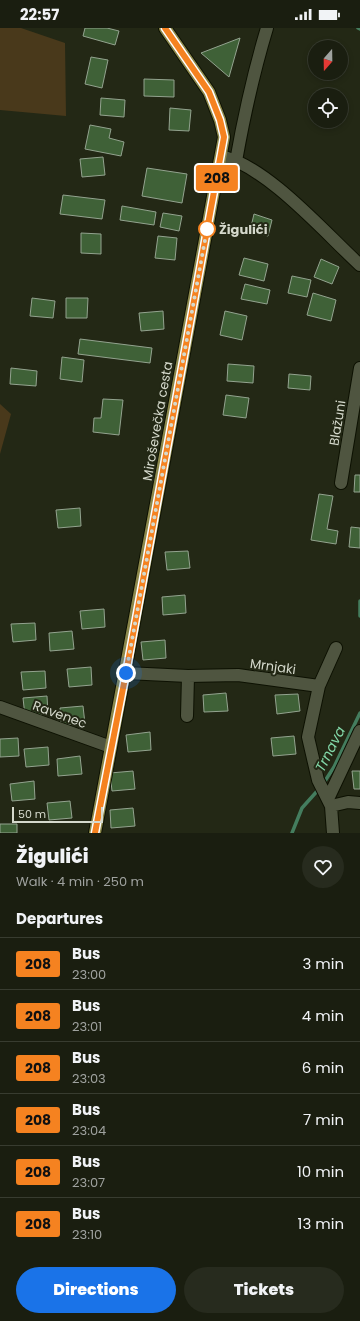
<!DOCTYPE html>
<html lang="en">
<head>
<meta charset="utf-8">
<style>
  body { margin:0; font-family:Poppins,sans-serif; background:#272b1e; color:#f1f3f6; height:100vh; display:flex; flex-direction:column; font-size:15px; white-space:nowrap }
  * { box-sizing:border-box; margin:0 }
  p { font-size:13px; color:#9fa29f }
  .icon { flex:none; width:22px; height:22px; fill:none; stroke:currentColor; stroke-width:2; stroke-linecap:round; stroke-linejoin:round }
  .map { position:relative; height:805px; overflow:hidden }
  .details { display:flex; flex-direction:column; background:#1a1e10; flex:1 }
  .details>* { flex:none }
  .badge { padding:0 8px; border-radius:3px; font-size:14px; line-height:26px }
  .needle { width:26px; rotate:200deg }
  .controls { position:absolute; left:308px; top:12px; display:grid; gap:8px }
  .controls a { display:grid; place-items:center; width:40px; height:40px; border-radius:50%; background:#1a1e10; box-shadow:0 2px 6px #0003,0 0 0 1px #383c30; font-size:20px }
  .scale { position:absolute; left:12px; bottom:10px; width:91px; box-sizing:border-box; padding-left:4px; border:2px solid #d5d9cc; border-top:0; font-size:11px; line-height:14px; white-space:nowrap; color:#d5d9cc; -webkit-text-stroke:3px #232815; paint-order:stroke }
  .you { position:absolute; width:20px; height:20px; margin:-10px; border:3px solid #fff; border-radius:50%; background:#1a73e8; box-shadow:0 0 0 6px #1a73e833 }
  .map>.badge { position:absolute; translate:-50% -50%; box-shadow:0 0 0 2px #fff }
  h2 { padding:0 16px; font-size:15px; line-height:36px }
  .round { display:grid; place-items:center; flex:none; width:42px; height:42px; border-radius:21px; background:#272b1e }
  .overview { display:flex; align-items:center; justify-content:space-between; height:68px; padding:0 16px }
  h1 { font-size:19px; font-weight:800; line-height:30px }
  .action { display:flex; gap:8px; margin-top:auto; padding:8px 16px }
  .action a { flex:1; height:46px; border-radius:24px; background:#1a73e8; color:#fff; font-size:16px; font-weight:800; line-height:46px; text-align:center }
  .action a+a { background:#272b1e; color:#f1f3f6 }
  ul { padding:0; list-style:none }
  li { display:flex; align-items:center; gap:12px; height:52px; padding:0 16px; border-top:1px solid #383c30 }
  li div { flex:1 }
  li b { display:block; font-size:15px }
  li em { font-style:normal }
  li .badge { min-width:44px; font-weight:700; text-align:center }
  .status { display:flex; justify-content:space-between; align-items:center; height:28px; padding:0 20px; background:#1a1e10; direction:ltr }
  .status svg { height:11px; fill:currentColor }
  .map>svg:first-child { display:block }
  .green { fill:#49391b }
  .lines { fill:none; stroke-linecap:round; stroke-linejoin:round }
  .stream { stroke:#447d5e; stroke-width:3.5 }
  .building { fill:#3f6137; stroke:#93a38f }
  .minor-casing { stroke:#0d1102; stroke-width:14 }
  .major-casing { stroke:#0d1102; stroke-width:14 }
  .minor { stroke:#4f5540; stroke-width:12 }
  .major { stroke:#8c884b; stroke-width:12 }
  .line-casing { stroke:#fff; stroke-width:9 }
  .line { stroke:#f58220; stroke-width:6 }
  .walk { stroke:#d5d9cc; stroke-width:4; stroke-dasharray:0 7.2 }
  .stop-dot { fill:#fff; stroke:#f58220; stroke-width:2 }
  .labels { text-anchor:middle; stroke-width:4; stroke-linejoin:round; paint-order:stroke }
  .stop-label { font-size:13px; font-weight:bold; fill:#d5d9cc; stroke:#232815; text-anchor:start }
  .street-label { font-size:13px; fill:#d5d9cc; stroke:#232815 }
  .water-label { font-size:14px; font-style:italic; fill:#83d9a9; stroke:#232815 }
</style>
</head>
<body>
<div class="status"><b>22:57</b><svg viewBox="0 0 49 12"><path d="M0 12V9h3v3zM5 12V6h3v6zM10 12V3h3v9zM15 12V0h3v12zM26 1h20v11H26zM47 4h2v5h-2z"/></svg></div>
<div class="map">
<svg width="360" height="805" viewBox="0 0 360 805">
  <rect width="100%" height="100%" fill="#232815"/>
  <path class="green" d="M0 0H21L65 15 66 88 0 82Z
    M0 376 11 386 0 426Z"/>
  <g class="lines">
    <path class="stream" d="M358 0 360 1
      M360 573V588
      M323 756 334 739 360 685
      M292 805 302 780 319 761"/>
  </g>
  <path class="building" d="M85 0H107L119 3 115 17 83 8Z
    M240 10 229 49 201 25Z
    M91 29 108 32 102 60 85 56Z
    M144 51 174 52V69L144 68Z
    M101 70 125 72 124 89 100 87Z
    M170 80 191 82 189 103 169 102Z
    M90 97 111 101 109 110 124 114 121 128 85 121Z
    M103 129 105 147 82 149 80 131Z
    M147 140 187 146 182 175 142 168Z
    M63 167 105 172 102 191 60 186Z
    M122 178 156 184 154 197 120 192Z
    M163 185 182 188 179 203 160 199Z
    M254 186 272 192 268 208 250 203Z
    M81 205 101 206V226L81 225Z
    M158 208 177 210 175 232 155 230Z
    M244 230 268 236 264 253 239 247Z
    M321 231 339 239 332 256 314 249Z
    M292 248 311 252 307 269 288 265Z
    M245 256 270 262 267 276 241 271Z
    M313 265 336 272 331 293 307 287Z
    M32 270 55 273 53 290 30 288Z
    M66 270H88L87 290H66Z
    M163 283 164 301 141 303 139 285Z
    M225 283 247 288 242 312 220 307Z
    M80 311 152 320 150 335 78 326Z
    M62 329 84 332 82 354 60 351Z
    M228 336 254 338 253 355 227 353Z
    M11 340 37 343 36 358 10 356Z
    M289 346 311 348 310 362 288 360Z
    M226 367 249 370 246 390 223 387Z
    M103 371 123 372 119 407 93 404 94 390H101Z
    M355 447H360V464H354Z
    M319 466 333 468 327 501 338 503 336 516 311 512Z
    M80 480 81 498 58 500 56 482Z
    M351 499 360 500V520L349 519Z
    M188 523 190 540 167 542 165 524Z
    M185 567 186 585 163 587 162 569Z
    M104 581 105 599 82 601 80 583Z
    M35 595 36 612 13 614 11 596Z
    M72 603 74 621 50 623 49 605Z
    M165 612 166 630 143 632 141 614Z
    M91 639 92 657 69 659 67 641Z
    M45 643 46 660 23 662 21 644Z
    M226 665 228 683 204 684 203 667Z
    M298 666 300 683 277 686 275 667Z
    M47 668 48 686 25 688 23 670Z
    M83 678 85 696 61 697 60 680Z
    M150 704 151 722 128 724 126 707Z
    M294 708 296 726 273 728 271 710Z
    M18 710 19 728 0 729V711Z
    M48 719 49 737 26 739 24 721Z
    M80 728 82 746 58 748 57 731Z
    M133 743 135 761 112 763 110 745Z
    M352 743H360V761H354Z
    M34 753 35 771 12 773 10 756Z
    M70 773 72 790 49 792 47 775Z
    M133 780 135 798 111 800 110 782Z
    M0 796H17V805H0Z"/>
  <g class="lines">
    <g class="minor-casing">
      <path id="minor" d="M221 128C267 138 325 205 360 237
        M236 133C244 88 254 43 267 0
        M341 455 360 340
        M126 645 188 648 238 647 319 658
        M0 679 111 719
        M187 688 188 648
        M328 771 360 703
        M331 778 348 774 360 775
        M333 805 331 778 318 752 308 709 319 658 336 620"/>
    </g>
    <g class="major-casing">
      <path id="major" d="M95 805 224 109 220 92 209 64 165 0"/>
    </g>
    <use href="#minor" class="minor"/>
    <use href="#major" class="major"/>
  </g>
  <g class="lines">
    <g class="line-casing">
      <path id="line" d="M95 805 126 645 224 109 220 92 209 64 165 0"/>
    </g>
    <use href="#line" class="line"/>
    <path class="walk" d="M126 645 207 201"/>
  </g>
  <circle class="stop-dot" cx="207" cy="201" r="8"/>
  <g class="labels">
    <g class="stop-label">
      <text x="219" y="206">Žigulići</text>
    </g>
    <g class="street-label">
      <text transform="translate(157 393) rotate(-80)" y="5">Miroševečka cesta</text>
      <text transform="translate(337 395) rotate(-81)" y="5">Blažuni</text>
      <text transform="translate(273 638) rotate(8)" y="5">Mrnjaki</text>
      <text transform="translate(60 686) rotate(20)" y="5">Ravenec</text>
    </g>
    <g class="water-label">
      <text transform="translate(330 721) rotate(-63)" y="5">Trnava</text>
    </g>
  </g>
</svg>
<div class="controls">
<a><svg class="needle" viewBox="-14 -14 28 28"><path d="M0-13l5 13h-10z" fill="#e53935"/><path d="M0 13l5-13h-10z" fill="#9fa29f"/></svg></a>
<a><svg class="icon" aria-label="locate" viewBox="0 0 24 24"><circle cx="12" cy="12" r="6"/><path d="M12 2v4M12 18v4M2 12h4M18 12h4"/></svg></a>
</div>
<div class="scale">50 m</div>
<div class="you" style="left:126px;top:645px"></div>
<b class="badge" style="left:217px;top:150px;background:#f58220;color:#111">208</b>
</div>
<section class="details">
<div class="overview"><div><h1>Žigulići</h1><p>Walk · 4 min · 250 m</p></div><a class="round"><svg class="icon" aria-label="heart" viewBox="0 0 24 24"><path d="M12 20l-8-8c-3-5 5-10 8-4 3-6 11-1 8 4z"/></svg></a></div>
<h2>Departures</h2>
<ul>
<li><span class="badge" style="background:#f58220;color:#111">208</span><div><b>Bus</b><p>23:00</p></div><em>3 min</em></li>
<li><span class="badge" style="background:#f58220;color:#111">208</span><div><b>Bus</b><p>23:01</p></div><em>4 min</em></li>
<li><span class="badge" style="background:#f58220;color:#111">208</span><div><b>Bus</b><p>23:03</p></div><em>6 min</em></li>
<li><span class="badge" style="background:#f58220;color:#111">208</span><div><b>Bus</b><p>23:04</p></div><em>7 min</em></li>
<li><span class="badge" style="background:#f58220;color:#111">208</span><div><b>Bus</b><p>23:07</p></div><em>10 min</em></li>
<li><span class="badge" style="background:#f58220;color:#111">208</span><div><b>Bus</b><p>23:10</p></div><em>13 min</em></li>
</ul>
<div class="action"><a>Directions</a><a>Tickets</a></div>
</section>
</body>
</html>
